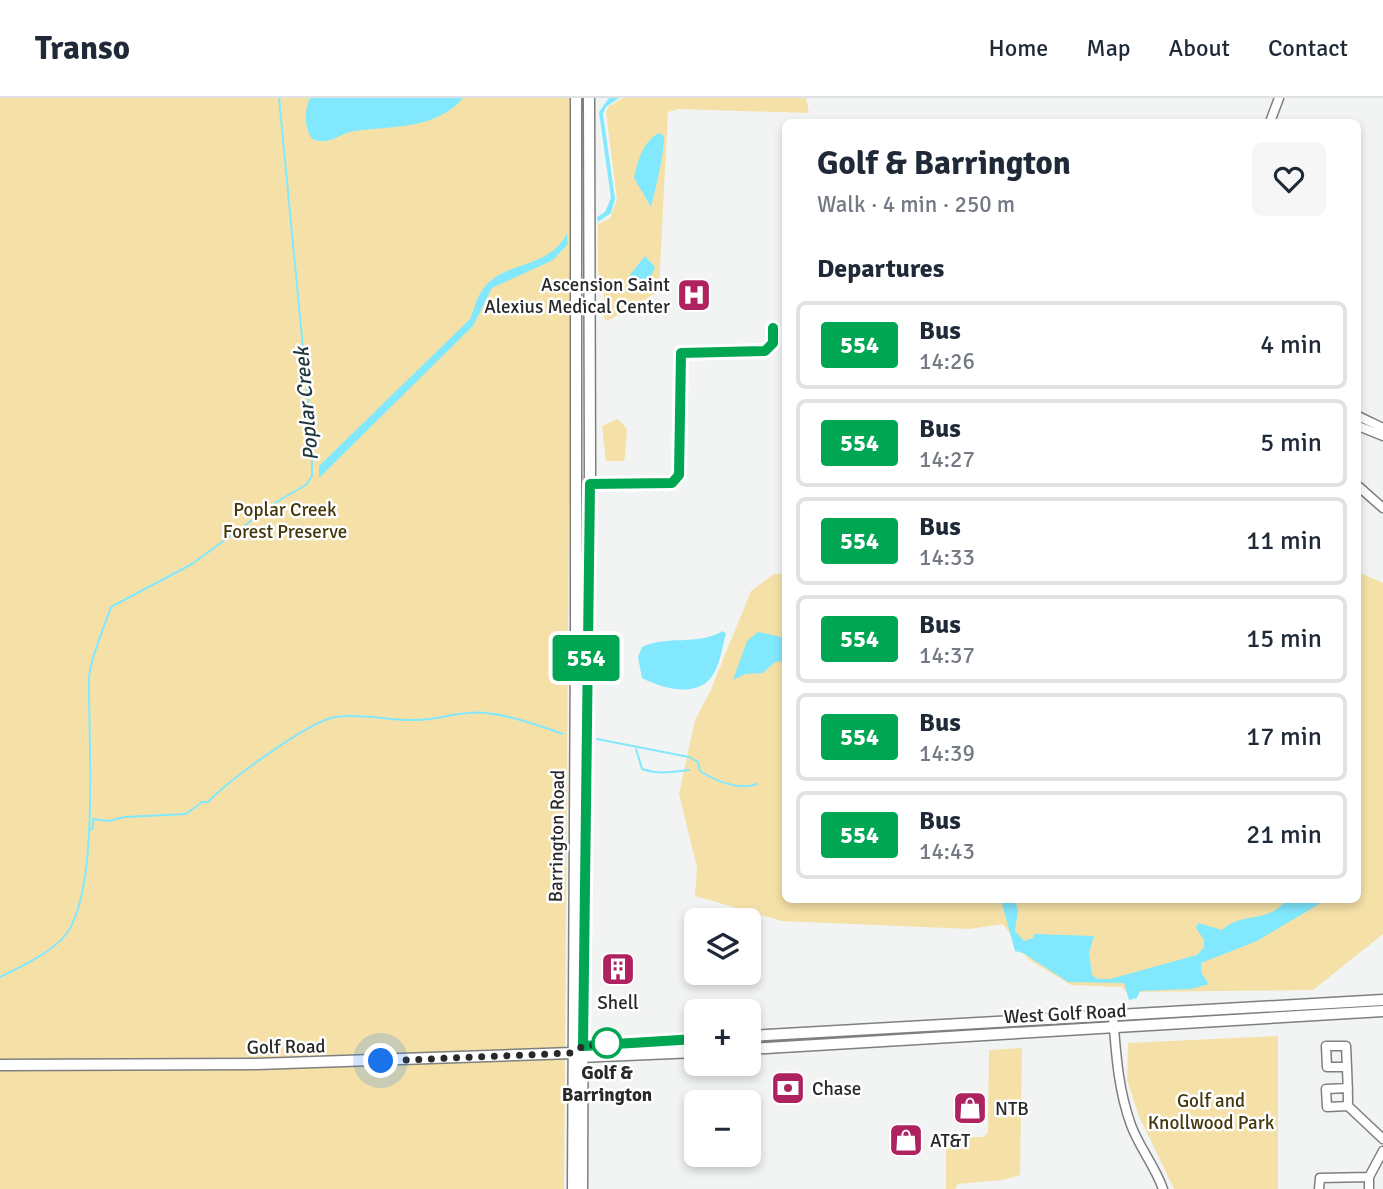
<!DOCTYPE html>
<html lang="en">
<head>
<meta charset="utf-8">
<style>
  body { margin:0; font-family:Signika,sans-serif; background:#f6f6f7; color:#1f2937; height:100vh; display:flex; flex-direction:column; font-size:26px; white-space:nowrap }
  * { box-sizing:border-box; margin:0 }
  p { font-size:23px; color:#747a83 }
  .icon { flex:none; width:38px; height:38px; fill:none; stroke:currentColor; stroke-width:2; stroke-linecap:round; stroke-linejoin:round }
  .map { position:relative; flex:1; overflow:hidden }
  .drawer { position:absolute; left:782px; top:21px; width:579px; height:784px; display:flex; flex-direction:column; background:#fff; border-radius:10px; box-shadow:0 4px 10px #0003 }
  .drawer>* { flex:none }
  .badge { padding:0 14px; border-radius:5px; font-size:24px; line-height:46px }
  .fabs { position:absolute; left:684px; top:810px; display:grid; gap:14px }
  .fabs a { display:grid; place-items:center; width:77px; height:77px; border-radius:10px; background:#fff; box-shadow:0 4px 10px #0003; font-size:35px }
  .you { position:absolute; width:35px; height:35px; margin:-18px; border:5px solid #fff; border-radius:50%; background:#1a73e8; box-shadow:0 0 0 10px #1a73e833 }
  .map>.badge { position:absolute; translate:-50% -50%; box-shadow:0 0 0 4px #fff }
  h2 { padding:0 35px; font-size:26px; line-height:63px }
  .round { display:grid; place-items:center; flex:none; width:74px; height:74px; border-radius:10px; background:#f6f6f7 }
  .head { display:flex; align-items:center; justify-content:space-between; height:119px; padding:0 35px }
  h1 { font-size:33px; font-weight:700; line-height:52px }
  ul { padding:0; list-style:none }
  li { display:flex; align-items:center; gap:21px; height:88px; margin:0 14px 10px; padding:0 21px; border:4px solid #e0e1e3; border-radius:10px }
  li div { flex:1 }
  li b { display:block; font-size:26px }
  li em { font-style:normal }
  li .badge { min-width:77px; font-weight:700; text-align:center }
  header { display:flex; align-items:center; gap:42px; box-sizing:border-box; height:98px; padding:0 35px; background:#fff; border-bottom:2px solid #e0e1e3 }
  header strong { font-size:33px }
  nav { display:flex; gap:38px; margin-inline-start:auto; font-size:24px }
  .map>svg:first-child { display:block }
  .green { fill:#f5e1a8 }
  .water { fill:#82e8fe }
  .lines { fill:none; stroke-linecap:round; stroke-linejoin:round }
  .stream { stroke:#82e8fe; stroke-width:2 }
  .minor-casing { stroke:#7d807e; stroke-width:11 }
  .major-casing { stroke:#7d807e; stroke-width:13 }
  .minor { stroke:#fff; stroke-width:8 }
  .major { stroke:#fff; stroke-width:10 }
  .line-casing { stroke:#fff; stroke-width:16 }
  .line { stroke:#00a651; stroke-width:10 }
  .walk { stroke:#282928; stroke-width:7; stroke-dasharray:0 12.6 }
  .stop-dot { fill:#fff; stroke:#00a651; stroke-width:3.5 }
  .labels { text-anchor:middle; stroke-width:5; stroke-linejoin:round; paint-order:stroke }
  .poi-label { font-size:19px; fill:#282928; stroke:#fff; text-anchor:start }
  .park-label { font-size:19px; fill:#433609; stroke:#fff }
  .street-label { font-size:19px; fill:#282928; stroke:#fff }
  .stop-label { font-size:19px; font-weight:bold; fill:#282928; stroke:#fff }
  .water-label { font-size:21px; font-style:italic; fill:#1e363b; stroke:#fff }
</style>
</head>
<body>
<header>
<strong>Transo</strong>
<nav><a>Home</a><a>Map</a><a>About</a><a>Contact</a></nav>
</header>
<div class="map">
<svg width="1383" height="1091" viewBox="0 0 1383 1091">
  <rect width="100%" height="100%" fill="#f1f4f2"/>
  <path class="green" d="M0 0H572L564 1091H0Z
    M623 0H806L809 15 678 11 668 14 659 190 656 195 607 223 604 220V196L598 173V126L610 120 617 101 606 14 609 8Z
    M618 321 627 331 625 359 623 363H606L602 328Z
    M1358 474 1383 485V836L1313 892 1126 894 1122 889 1071 887 1028 861 1003 826 970 831 782 823 695 798 697 770 679 696 695 622 710 594 751 493 774 476H786V802H1358Z
    M1278 938V1091H1174L1139 1018 1127 982 1128 945Z
    M1022 950 1020 1077 1003 1082 958 1086 955 1091H946V1040L983 1039 988 1035 989 952Z"/>
  <path class="water" d="M310 0H463C436 32 391 28 354 33 338 36 330 48 312 41 304 29 304 13 310 0Z
    M609 0H619L606 9 603 16 615 101 611 115 598 124 597 119 605 114 611 100 599 14Z
    M659 35 664 38C664 57 656 89 651 109L634 80C637 64 644 42 659 35Z
    M567 135 568 146 553 162 492 190 473 228 319 380V368L470 221C474 212 477 198 483 191 504 162 549 172 567 135Z
    M645 158 655 169 651 179 640 189 627 188 629 178Z
    M723 533 726 536C722 548 721 562 715 573 701 602 664 591 642 580L638 559 642 549C668 537 697 548 723 533Z
    M758 534 786 540V563L775 564 763 575 745 576 733 582 747 543Z
    M1001 802H1015L1018 813 1015 833 1024 843 1033 840 1034 836 1094 838 1089 855 1092 877 1098 881H1110L1197 857 1204 849V842L1196 830 1198 825 1222 832C1242 813 1269 826 1286 802H1326L1257 843 1201 865 1202 876 1209 886 1191 891 1140 893 1137 900 1129 902 1124 885 1068 884 1023 855 1015 853Z"/>
  <g class="lines">
    <path class="stream" d="M597 641 689 659 698 664 700 673C715 683 740 693 757 686
      M636 651 642 671C659 677 672 674 689 672
      M88 734 93 730V721L109 723 124 719 186 716 202 704H208C228 683 309 623 335 619 363 615 389 623 416 622 434 622 451 616 469 615 496 612 538 627 563 636
      M0 879C21 869 53 854 67 835 100 788 88 639 89 579 92 555 103 533 111 509L192 466 278 403 306 387 312 378V344L279 0"/>
    <g class="minor-casing">
      <path id="minor" d="M1270 24 1279 0
        M1358 318 1383 330
        M1358 328 1383 338
        M1358 388 1383 410
        M1113 918C1116 955 1118 991 1131 1027 1139 1049 1155 1068 1163 1091
        M1347 969H1327L1326 948H1346C1347 968 1348 988 1348 1008
        M1348 990 1326 991 1327 1009 1348 1008 1383 1041
        M1319 1091 1320 1080 1369 1079
        M1369 1091V1079L1383 1053"/>
    </g>
    <g class="major-casing">
      <path id="major" d="M749 938 1383 902
        M579 951 592 946 696 941
        M749 951 1383 913
        M579 959 696 954
        M0 967 257 966 572 955
        M573 1091C575 727 578 364 576 0
        M582 1091 583 792 590 375 589 0"/>
    </g>
    <use href="#minor" class="minor"/>
    <use href="#major" class="major"/>
  </g>
  <g class="lines">
    <g class="line-casing">
      <path id="line" d="M696 941 583 948 590 386 672 385 679 377 681 255 765 253 773 245V230"/>
    </g>
    <use href="#line" class="line"/>
    <path class="walk" d="M381 963 572 955 583 948 614 945H607"/>
  </g>
  <defs>
    <g id="hospital-square" transform="scale(1.75)"><rect x="-9" y="-9" width="18" height="18" rx="4" fill="#ae2260" stroke="#fff"/><path d="M-5-5h3v3.5h4V-5h3V5h-3V1.5h-4V5h-3Z" fill="#fff"/></g>
    <g id="building-square" transform="scale(1.75)"><rect x="-9" y="-9" width="18" height="18" rx="4" fill="#ae2260" stroke="#fff"/><path d="M-4-6H4V6H1V3H-1V6H-4ZM-2.5-4.3h1.7v1.8h-1.7ZM.8-4.3h1.7v1.8H.8ZM-2.5-1h1.7V.8h-1.7ZM.8-1h1.7V.8H.8Z" fill="#fff"/></g>
    <g id="bank-square" transform="scale(1.75)"><rect x="-9" y="-9" width="18" height="18" rx="4" fill="#ae2260" stroke="#fff"/><path d="M-6-4H6V4H-6ZM0-2.3a2.3 2.3 0 1 0 0 4.6a2.3 2.3 0 1 0 0-4.6Z" fill="#fff"/></g>
    <g id="shop-square" transform="scale(1.75)"><rect x="-9" y="-9" width="18" height="18" rx="4" fill="#ae2260" stroke="#fff"/><path d="M-5-2.5h2.3a2.7 3.5 0 0 1 5.4 0H5L5.5 6h-11ZM-1.5-2.5h3a1.5 2.3 0 0 0-3 0Z" fill="#fff"/></g>
  </defs>
  <g fill-rule="evenodd">
    <use href="#hospital-square" x="694" y="197"/>
    <use href="#building-square" x="618" y="871"/>
    <use href="#bank-square" x="788" y="990"/>
    <use href="#shop-square" x="970" y="1010"/>
    <use href="#shop-square" x="906" y="1042"/>
  </g>
  <circle class="stop-dot" cx="607" cy="945" r="14"/>
  <g class="labels">
    <g class="poi-label">
      <text x="670" y="193" text-anchor="end">Ascension Saint<tspan x="670" dy="22">Alexius Medical Center</tspan></text>
      <text x="618" y="911" text-anchor="middle">Shell</text>
      <text x="812" y="997">Chase</text>
      <text x="995" y="1017">NTB</text>
      <text x="930" y="1049">AT&amp;T</text>
    </g>
    <g class="park-label">
      <text x="285" y="418">Poplar Creek<tspan x="285" dy="22">Forest Preserve</tspan></text>
      <text x="1211" y="1009">Golf and<tspan x="1211" dy="22">Knollwood Park</tspan></text>
    </g>
    <g class="street-label">
      <text transform="translate(556 738) rotate(-89)" y="7">Barrington Road</text>
      <text transform="translate(1065 915) rotate(-3)" y="7">West Golf Road</text>
      <text transform="translate(286 948) rotate(-1)" y="7">Golf Road</text>
    </g>
    <g class="stop-label">
      <text x="607" y="981">Golf &amp;<tspan x="607" dy="22">Barrington</tspan></text>
    </g>
    <g class="water-label">
      <text transform="translate(306 306) rotate(-95)" y="7">Poplar Creek</text>
    </g>
  </g>
</svg>
<div class="fabs">
<a><svg class="icon" aria-label="layers" viewBox="0 0 24 24"><path d="M12 4l9 5-9 5-9-5zM3 14l9 5 9-5"/></svg></a>
<a>+</a>
<a>−</a>
</div>
<div class="you" style="left:381px;top:963px"></div>
<b class="badge" style="left:586px;top:560px;background:#00a651;color:#fff">554</b>
<section class="drawer">
<div class="head"><div><h1>Golf &amp; Barrington</h1><p>Walk · 4 min · 250 m</p></div><a class="round"><svg class="icon" aria-label="heart" viewBox="0 0 24 24"><path d="M12 20l-8-8c-3-5 5-10 8-4 3-6 11-1 8 4z"/></svg></a></div>
<h2>Departures</h2>
<ul>
<li><span class="badge" style="background:#00a651;color:#fff">554</span><div><b>Bus</b><p>14:26</p></div><em>4 min</em></li>
<li><span class="badge" style="background:#00a651;color:#fff">554</span><div><b>Bus</b><p>14:27</p></div><em>5 min</em></li>
<li><span class="badge" style="background:#00a651;color:#fff">554</span><div><b>Bus</b><p>14:33</p></div><em>11 min</em></li>
<li><span class="badge" style="background:#00a651;color:#fff">554</span><div><b>Bus</b><p>14:37</p></div><em>15 min</em></li>
<li><span class="badge" style="background:#00a651;color:#fff">554</span><div><b>Bus</b><p>14:39</p></div><em>17 min</em></li>
<li><span class="badge" style="background:#00a651;color:#fff">554</span><div><b>Bus</b><p>14:43</p></div><em>21 min</em></li>
</ul>
</section>
</div>
</body>
</html>
